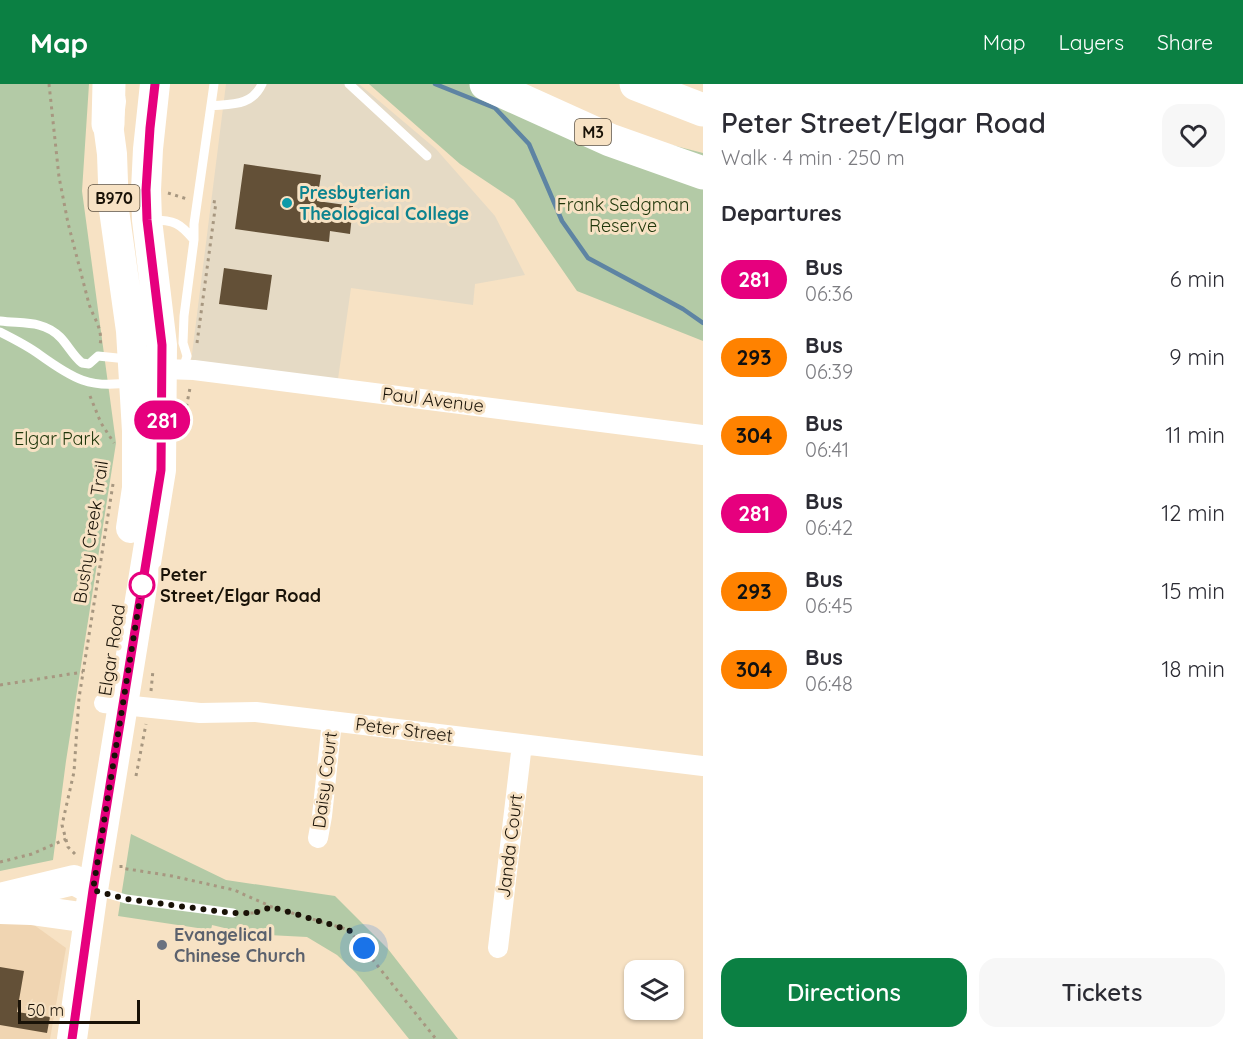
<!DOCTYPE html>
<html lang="en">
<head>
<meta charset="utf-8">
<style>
  body { margin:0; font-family:Quicksand,sans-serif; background:#f7f7f7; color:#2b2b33; height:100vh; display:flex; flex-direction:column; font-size:22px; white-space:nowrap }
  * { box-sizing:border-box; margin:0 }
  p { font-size:20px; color:#7c7c81 }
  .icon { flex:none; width:33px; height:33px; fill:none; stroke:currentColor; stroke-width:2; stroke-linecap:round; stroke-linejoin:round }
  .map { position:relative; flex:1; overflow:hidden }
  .side { display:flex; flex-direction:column; background:#fff; width:540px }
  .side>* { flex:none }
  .badge { padding:0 12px; border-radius:20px; font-size:21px; line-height:39px }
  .tools { position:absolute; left:624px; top:876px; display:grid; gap:12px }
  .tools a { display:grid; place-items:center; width:60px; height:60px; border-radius:12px; background:#fff; box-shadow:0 2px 4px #0004; font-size:30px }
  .scale { position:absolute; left:18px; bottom:15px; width:122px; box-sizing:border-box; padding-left:6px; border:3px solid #191207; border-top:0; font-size:16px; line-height:21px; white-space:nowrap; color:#191207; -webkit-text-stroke:4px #f7e2c4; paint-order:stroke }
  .you { position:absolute; width:30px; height:30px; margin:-15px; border:4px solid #fff; border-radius:50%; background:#1a73e8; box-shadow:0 0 0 9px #1a73e833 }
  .map>.badge { position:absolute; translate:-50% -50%; box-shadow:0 0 0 3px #fff }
  h2 { padding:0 18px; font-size:22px; line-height:54px }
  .round { display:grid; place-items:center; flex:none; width:63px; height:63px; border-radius:18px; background:#f7f7f7 }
  .summary { display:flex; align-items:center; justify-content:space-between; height:102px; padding:0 18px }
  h1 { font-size:28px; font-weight:600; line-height:45px }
  .button { display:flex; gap:12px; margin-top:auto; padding:12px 18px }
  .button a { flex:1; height:69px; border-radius:18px; background:#0b8043; color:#fff; font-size:24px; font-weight:600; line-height:69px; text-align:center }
  .button a+a { background:#f7f7f7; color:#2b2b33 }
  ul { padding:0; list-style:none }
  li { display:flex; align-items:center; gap:18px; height:78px; padding:0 18px }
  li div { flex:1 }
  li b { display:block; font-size:22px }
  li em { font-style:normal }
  li .badge { min-width:66px; font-weight:700; text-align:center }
  header { display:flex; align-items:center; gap:36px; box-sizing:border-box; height:84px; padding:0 30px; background:#0b8043; color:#fff }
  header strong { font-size:28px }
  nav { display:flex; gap:33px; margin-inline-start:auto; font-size:21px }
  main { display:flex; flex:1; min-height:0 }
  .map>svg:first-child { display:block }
  .built { fill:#f0d5b2 }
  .education { fill:#e5dac5 }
  .green { fill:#b3caa6 }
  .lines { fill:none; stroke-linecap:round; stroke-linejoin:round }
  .stream { stroke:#5e84a3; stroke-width:4.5 }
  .building { fill:#635037 }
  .path { stroke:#a79780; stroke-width:3; stroke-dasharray:3 4.5; stroke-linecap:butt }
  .service { stroke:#fff; stroke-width:9 }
  .minor { stroke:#fff; stroke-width:20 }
  .primary { stroke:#fff; stroke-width:30 }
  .motorway { stroke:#fff; stroke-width:33 }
  .line-casing { stroke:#fff; stroke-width:14 }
  .line { stroke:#e6007e; stroke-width:9 }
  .walk { stroke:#191207; stroke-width:6; stroke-dasharray:0 10.8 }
  .culture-dot { fill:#0f9aa8; stroke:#f7e2c4; stroke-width:2 }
  .stop-dot { fill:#fff; stroke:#e6007e; stroke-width:3 }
  .worship-dot { fill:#6b7280; stroke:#f7e2c4; stroke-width:2 }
  .labels { text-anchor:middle; stroke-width:6; stroke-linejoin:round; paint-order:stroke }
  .shield { fill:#f7e2c4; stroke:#5c5040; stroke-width:1.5 }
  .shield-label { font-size:16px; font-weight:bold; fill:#191207 }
  .culture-label { font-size:18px; font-weight:bold; fill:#0d838f; stroke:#f7e2c4; text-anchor:start }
  .park-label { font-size:18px; fill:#1e360a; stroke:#f7e2c4 }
  .street-label { font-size:18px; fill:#191207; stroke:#f7e2c4 }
  .stop-label { font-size:18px; font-weight:bold; fill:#191207; stroke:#f7e2c4; text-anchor:start }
  .worship-label { font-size:18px; font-weight:bold; fill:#5b616d; stroke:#f7e2c4; text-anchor:start }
</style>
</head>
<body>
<header>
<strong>Map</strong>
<nav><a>Map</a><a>Layers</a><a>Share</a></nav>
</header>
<main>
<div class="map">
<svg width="703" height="955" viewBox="0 0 703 955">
  <rect width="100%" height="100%" fill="#f7e2c4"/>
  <path class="built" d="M23 833 66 864 50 955H0V837Z"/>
  <path class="education" d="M226 0H359L436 65 495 132 525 191 475 200 473 221 351 204 338 295 191 278Z"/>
  <path class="green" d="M0 0H89L82 107 116 359 66 677 53 776 0 787Z
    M369 0H494L613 46 703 69V257L577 207 514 116 460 80Z
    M131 750 226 796 335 812 388 865 458 955H409L356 889 337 871 307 853 249 850 212 841 211 846 118 832Z"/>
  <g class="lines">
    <path class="stream" d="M435 0 495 24 529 60 562 137 588 174 683 225 703 239"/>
  </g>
  <path class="building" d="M244 80 321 91 317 117 353 122 350 150 330 147 329 158 235 145Z
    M224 184 272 191 267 226 219 220Z
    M0 883 24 887 17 928 50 933 47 949 0 941Z"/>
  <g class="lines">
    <path class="path" d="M49 0 59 93 68 139 89 220C94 235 103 245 100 261
      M168 109 187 115
      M197 259 216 118 209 117
      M90 312 101 339 114 359
      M185 330 190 304
      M0 601 83 588
      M151 607 153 586
      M136 692 146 640
      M75 770 68 763 62 741 74 688 79 614 113 400
      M0 778 32 770 66 755
      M121 781V784L172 792 234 806 272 823 349 846 436 955
      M243 829H254L272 823"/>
    <path class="service" d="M349 0 427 72
      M211 22C232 20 252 22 262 0
      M152 136C174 136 180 139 194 156L184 232 183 259 187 272 183 285
      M194 156V140L214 0
      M0 237C22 240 43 236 60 253 68 261 73 272 82 279L89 280 98 272 127 275
      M0 248C14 255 28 262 40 271 72 294 91 306 131 298
      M98 807 126 815 233 829"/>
    <path class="minor" d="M163 285 194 286 703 351
      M104 619 200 629 256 628 703 682
      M318 754 322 732 332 637
      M498 864 522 660"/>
    <path class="primary" d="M111 17 108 40 112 70 114 126 131 247 137 347V404L131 444
      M0 814 74 796 93 806
      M0 825 31 826 74 832
      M72 955 93 806 161 386 162 261 147 136 146 106 148 65 155 0"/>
    <path class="motorway" d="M486 0 610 56 703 89
      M636 0 703 26
      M108 40 109 0"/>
  </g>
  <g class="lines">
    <g class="line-casing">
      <path id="line" d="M72 955 93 806 161 386 162 261 147 136 146 106 150 44 155 0"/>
    </g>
    <use href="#line" class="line"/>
    <path class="walk" d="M142 501 93 806 126 815 232 829H254L272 823 349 846 364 864"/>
  </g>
  <circle class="culture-dot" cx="287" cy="119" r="6"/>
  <circle class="stop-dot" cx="142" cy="501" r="12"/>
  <circle class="worship-dot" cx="162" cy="861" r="6"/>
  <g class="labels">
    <g class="shield">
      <rect x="575" y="35" width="36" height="26" rx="4.5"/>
      <rect x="88.5" y="101" width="51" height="26" rx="4.5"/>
    </g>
    <g class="shield-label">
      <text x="593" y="54">M3</text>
      <text x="114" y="120">B970</text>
    </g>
    <g class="culture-label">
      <text x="299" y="115">Presbyterian<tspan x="299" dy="21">Theological College</tspan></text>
    </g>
    <g class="park-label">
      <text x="623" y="127">Frank Sedgman<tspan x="623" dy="21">Reserve</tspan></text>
      <text x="57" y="361">Elgar Park</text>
    </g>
    <g class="street-label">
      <text transform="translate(433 316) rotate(7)" y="6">Paul Avenue</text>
      <text transform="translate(91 448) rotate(-81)" y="6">Bushy Creek Trail</text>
      <text transform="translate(112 566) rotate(-81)" y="6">Elgar Road</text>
      <text transform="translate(404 646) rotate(7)" y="6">Peter Street</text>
      <text transform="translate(325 696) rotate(-83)" y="6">Daisy Court</text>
      <text transform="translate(510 762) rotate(-83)" y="6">Janda Court</text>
    </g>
    <g class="stop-label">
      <text x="160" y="497">Peter<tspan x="160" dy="21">Street/Elgar Road</tspan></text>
    </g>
    <g class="worship-label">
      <text x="174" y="857">Evangelical<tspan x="174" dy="21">Chinese Church</tspan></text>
    </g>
  </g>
</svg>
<div class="tools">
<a><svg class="icon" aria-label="layers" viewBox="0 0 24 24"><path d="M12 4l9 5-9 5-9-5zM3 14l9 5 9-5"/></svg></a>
</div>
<div class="scale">50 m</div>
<div class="you" style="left:364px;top:864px"></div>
<b class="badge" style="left:162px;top:336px;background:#e6007e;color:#fff">281</b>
</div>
<section class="side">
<div class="summary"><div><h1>Peter Street/Elgar Road</h1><p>Walk · 4 min · 250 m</p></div><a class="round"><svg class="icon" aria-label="heart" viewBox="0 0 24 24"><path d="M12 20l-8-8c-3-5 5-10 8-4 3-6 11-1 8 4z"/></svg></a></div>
<h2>Departures</h2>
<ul>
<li><span class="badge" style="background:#e6007e;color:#fff">281</span><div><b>Bus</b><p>06:36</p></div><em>6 min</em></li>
<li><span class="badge" style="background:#ff8200;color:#111">293</span><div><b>Bus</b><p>06:39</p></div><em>9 min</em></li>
<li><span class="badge" style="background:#ff8200;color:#111">304</span><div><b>Bus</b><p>06:41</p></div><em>11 min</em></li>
<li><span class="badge" style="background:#e6007e;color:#fff">281</span><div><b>Bus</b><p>06:42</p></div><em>12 min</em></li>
<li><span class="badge" style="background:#ff8200;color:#111">293</span><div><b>Bus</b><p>06:45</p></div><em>15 min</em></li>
<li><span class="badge" style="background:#ff8200;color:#111">304</span><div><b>Bus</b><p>06:48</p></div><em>18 min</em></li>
</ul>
<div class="button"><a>Directions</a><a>Tickets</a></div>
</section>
</main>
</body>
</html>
